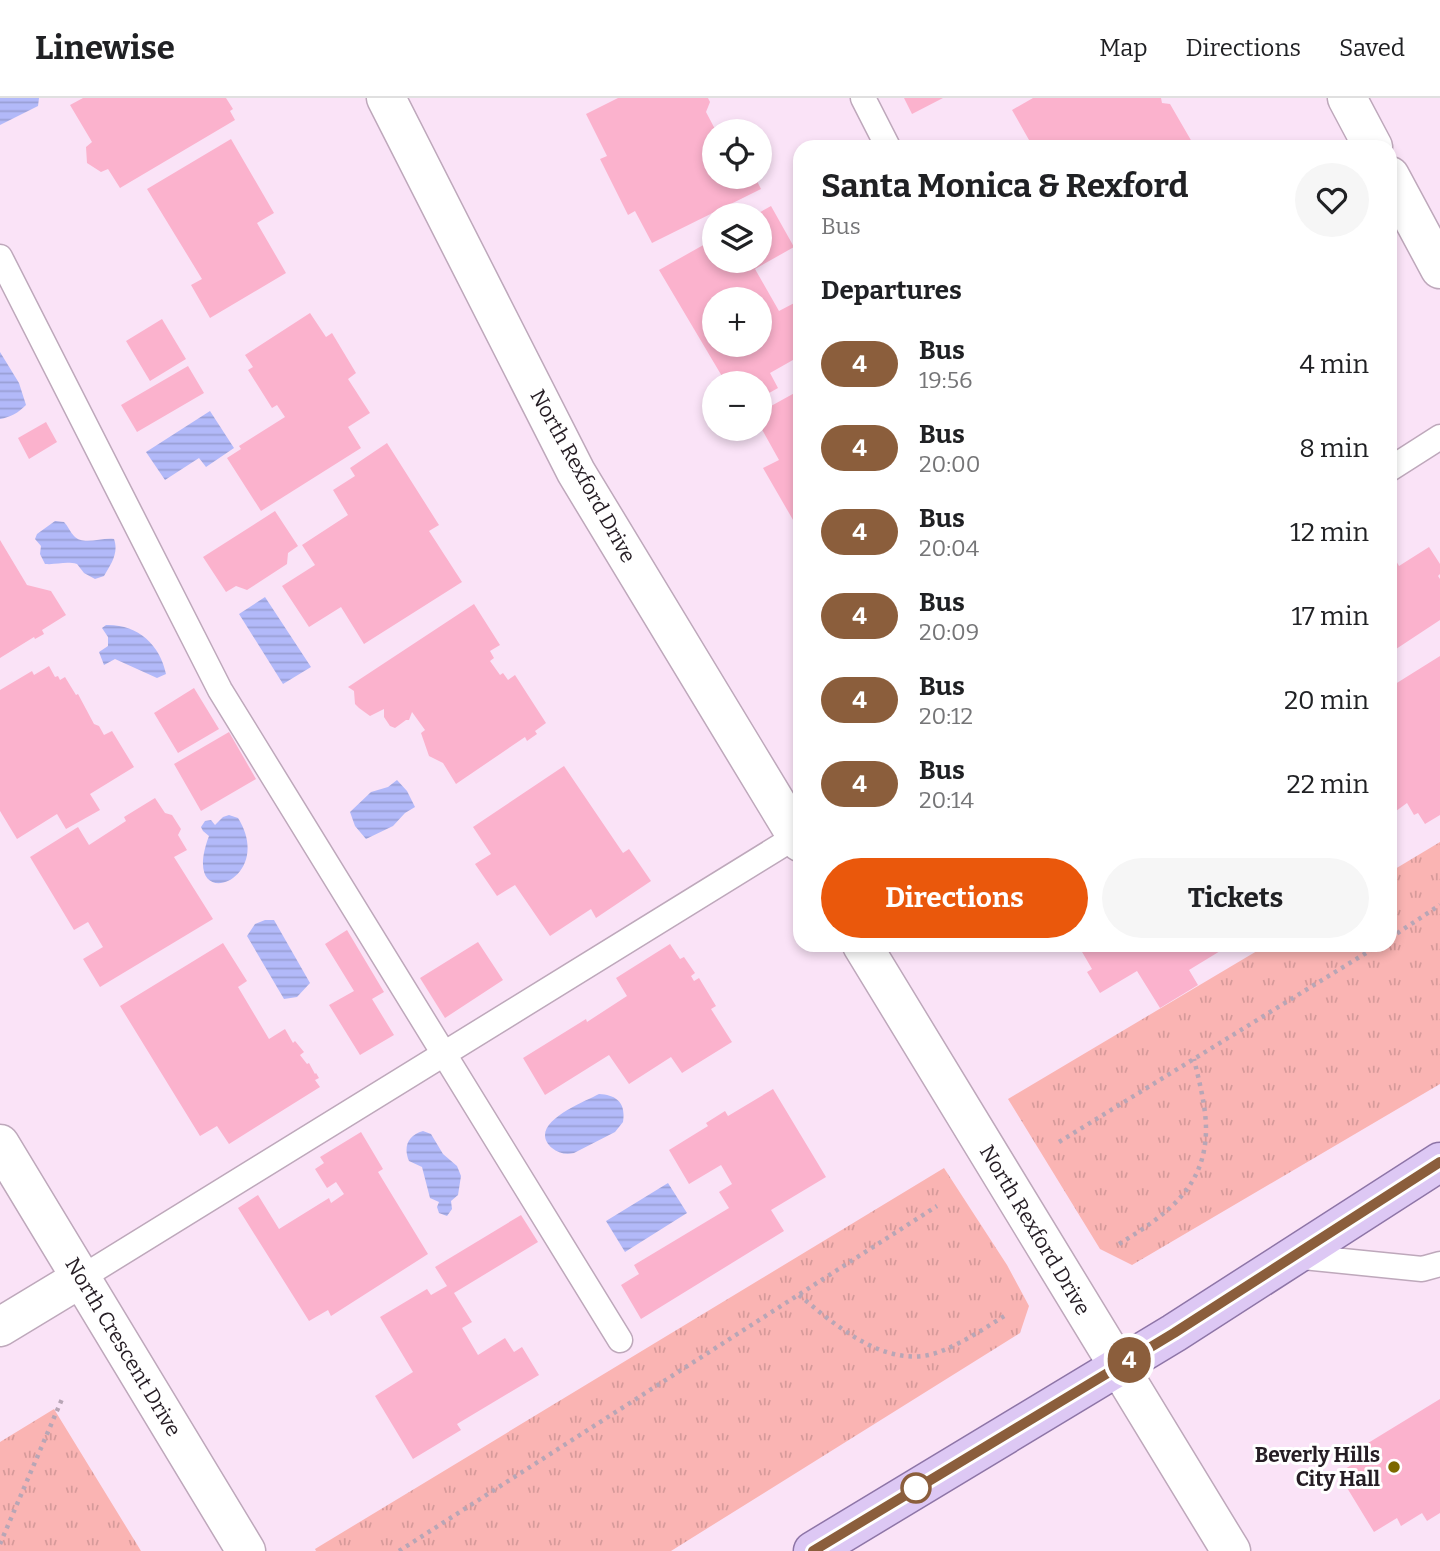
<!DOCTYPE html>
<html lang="en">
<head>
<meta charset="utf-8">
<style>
  body { margin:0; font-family:Bitter,serif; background:#f6f6f6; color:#202124; height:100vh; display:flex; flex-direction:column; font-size:26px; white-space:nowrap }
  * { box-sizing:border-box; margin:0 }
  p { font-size:23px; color:#757577 }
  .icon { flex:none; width:38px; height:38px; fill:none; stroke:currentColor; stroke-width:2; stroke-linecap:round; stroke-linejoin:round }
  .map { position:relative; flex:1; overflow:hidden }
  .sheet { position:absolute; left:793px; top:42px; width:604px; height:812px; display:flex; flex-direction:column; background:#fff; border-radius:21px; box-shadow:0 4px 10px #0003 }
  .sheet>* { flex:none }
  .badge { padding:0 14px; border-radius:23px; font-size:24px; line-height:46px }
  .buttons { position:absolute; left:702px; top:21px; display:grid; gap:14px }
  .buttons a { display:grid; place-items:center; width:70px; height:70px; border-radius:50%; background:#fff; box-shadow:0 4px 10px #0003; font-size:35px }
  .map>.badge { position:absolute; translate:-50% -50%; box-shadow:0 0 0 4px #fff }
  h2 { padding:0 28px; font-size:26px; line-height:63px }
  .round { display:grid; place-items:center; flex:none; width:74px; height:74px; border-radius:37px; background:#f6f6f6 }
  .overview { display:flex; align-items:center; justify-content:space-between; height:119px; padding:0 28px }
  h1 { font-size:33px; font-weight:700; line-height:52px }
  .button { display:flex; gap:14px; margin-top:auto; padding:14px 28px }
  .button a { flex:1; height:80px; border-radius:42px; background:#ea580c; color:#fff; font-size:28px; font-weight:700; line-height:80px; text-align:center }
  .button a+a { background:#f6f6f6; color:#202124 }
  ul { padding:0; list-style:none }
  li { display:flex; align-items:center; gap:21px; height:84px; padding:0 28px }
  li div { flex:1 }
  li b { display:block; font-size:26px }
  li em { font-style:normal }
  li .badge { min-width:77px; font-weight:700; text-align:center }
  header { display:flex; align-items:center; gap:42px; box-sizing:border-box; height:98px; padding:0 35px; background:#fff; border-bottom:2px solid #e0e0e0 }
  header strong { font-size:33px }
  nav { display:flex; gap:38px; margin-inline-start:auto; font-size:24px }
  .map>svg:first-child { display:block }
  .grass { fill:url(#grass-tufts) }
  .water { fill:url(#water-rules) }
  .building { fill:#fbb2cd; fill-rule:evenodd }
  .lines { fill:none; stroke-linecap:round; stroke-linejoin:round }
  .service-casing { stroke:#bea8bb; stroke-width:27 }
  .minor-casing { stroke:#bea8bb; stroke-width:41 }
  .primary-casing { stroke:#8e75a7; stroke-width:41 }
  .path { stroke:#b8a6b6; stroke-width:4.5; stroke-dasharray:3.5 5; stroke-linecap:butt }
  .service { stroke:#fff; stroke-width:24 }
  .minor { stroke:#fff; stroke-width:38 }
  .primary { stroke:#ddc8f4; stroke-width:38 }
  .line-casing { stroke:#fff; stroke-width:16 }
  .line { stroke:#8b5e3c; stroke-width:10 }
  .poi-dot { fill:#7c6800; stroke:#fff; stroke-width:2.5 }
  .stop-dot { fill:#fff; stroke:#8b5e3c; stroke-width:3.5 }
  .labels { text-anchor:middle; stroke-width:6; stroke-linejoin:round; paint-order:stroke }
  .street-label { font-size:21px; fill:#251d24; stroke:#fff }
  .poi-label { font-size:21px; font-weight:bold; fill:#251d24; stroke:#fff; text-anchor:end }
</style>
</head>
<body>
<header>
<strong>Linewise</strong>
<nav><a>Map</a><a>Directions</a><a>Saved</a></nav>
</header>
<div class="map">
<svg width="1440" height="1453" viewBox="0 0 1440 1453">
  <defs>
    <pattern id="grass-tufts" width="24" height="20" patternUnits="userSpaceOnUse" patternTransform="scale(1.75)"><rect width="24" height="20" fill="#fab4b3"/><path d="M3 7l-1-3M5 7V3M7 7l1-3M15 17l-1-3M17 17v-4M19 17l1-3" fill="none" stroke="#d69a9a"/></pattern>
    <pattern id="water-rules" width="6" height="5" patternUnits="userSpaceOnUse" patternTransform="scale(1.75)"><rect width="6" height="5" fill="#b2b9f9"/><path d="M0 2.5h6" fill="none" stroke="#999fd5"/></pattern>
  </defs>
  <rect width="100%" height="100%" fill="#fae3f7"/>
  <path class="grass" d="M1440 744V986L1132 1167 1100 1151 1008 1001 1267 847H1390V774Z
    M944 1070 1007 1167 1029 1208 1020 1235 671 1453H316L315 1451Z
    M54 1311 141 1453H0V1344Z"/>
  <path class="water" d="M0 0H39L38 8 0 27Z
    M0 254 19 285 26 307C18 315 11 319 0 321Z
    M210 313 234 350 206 369 199 360 165 382 146 354Z
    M55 423 64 424C68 428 70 434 74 438 83 448 102 439 114 441 119 455 111 466 104 478L95 481 84 475 77 466C65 463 57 467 45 466L40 456 41 448 35 441 37 436Z
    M265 499 311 569 283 586 239 516Z
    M106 527C137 526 160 546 166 576L157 580 115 561 104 567 99 554 108 548V539L102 530Z
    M397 682 407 693 415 709 405 715 393 728 366 741 355 728 350 714 371 694 388 689Z
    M229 717 238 720C278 784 178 819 209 738L203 733 201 729 205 723 211 722 215 727 223 719Z
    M265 822H274L310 885 297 899 284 901 247 838 255 826Z
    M599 996C617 997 626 1005 623 1024L615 1034 574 1055C566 1057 558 1055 552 1050 525 1026 584 1004 599 996Z
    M423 1033 431 1036 443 1056 457 1068 461 1078 458 1097 451 1103 452 1111 447 1118 439 1115 437 1109 439 1104 430 1100 422 1069 409 1063C403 1049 408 1037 423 1033Z
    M668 1085 687 1115 625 1154 606 1123Z"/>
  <path class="building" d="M83 0H226L233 11 230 13 235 22 120 90 108 71 101 74 87 65 86 49 92 44 70 7Z
    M618 0H708L710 4 706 14 716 33 714 79H755L761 91 652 145 635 113 628 117 600 61 607 58 586 16Z
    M904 0H943L912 16Z
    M1033 0H1161L1162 5 1170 6 1192 44 1183 49H1033L1012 12Z
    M231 41 274 115 257 125 286 175 210 220 191 187 202 181 147 91Z
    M771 108 794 149 755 171 779 213 800 202V258L770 275 778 290 760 300V285H726L659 172 714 141V163H760V117H755ZM714 201H760V247H714Z
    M310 215 326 239 332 235 356 275 348 281 370 315 348 329 361 350 261 413 227 360 241 351 239 348 285 319 277 307 272 310 248 272 253 269 245 257Z
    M162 221 186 261 150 283 126 243Z
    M188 268 204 295 137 334 121 307Z
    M800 292V434L763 370 779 362 760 328V314Z
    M46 324 57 344 29 361 18 340Z
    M387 345 439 427 429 433 462 484 364 546 341 509 309 529 282 488 315 467 302 447 348 417 333 392 355 378 350 370Z
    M275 413 298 448 288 455 287 466 247 492 236 488 226 494 203 459Z
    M0 442 27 487 51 493 66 517 42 532 44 536 35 541 34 539 0 560Z
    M1429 449 1440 466V476L1438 478 1440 481V522L1390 555V452L1399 468Z
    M474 506 500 547 490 553 494 560 490 563 500 577 503 575 508 582 515 577 546 625 535 633 537 636 527 643 525 639 456 686 443 665 429 658 421 635 425 632 412 614 409 622H406L395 630 390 628 384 619V611L370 618 359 610 355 606 354 593 348 589Z
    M1440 558V717L1425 726 1418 715 1414 717 1407 705 1396 713 1390 702V599L1396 595 1392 588Z
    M49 568 55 579 58 578 60 582 65 579 76 597 78 596 94 626 99 628 104 637 112 633 134 669 90 696 100 712 66 731 57 716 17 741 0 713V592L32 573 34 577Z
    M194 590 219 631 178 655 154 615Z
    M229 634 256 681 201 713 174 666Z
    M564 668 623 755 629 751 651 783 596 820 591 811 550 838 515 787 497 798 475 766 491 756 473 729Z
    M155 700 165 715 172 717 181 731 178 737 187 752 174 759 213 821 100 889 83 861 103 849 88 824 74 832 30 759 78 729 89 747 126 723 124 719Z
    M347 832 384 894 372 901 394 937 360 957 329 907 354 893 325 846Z
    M478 844 503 882 445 920 420 880Z
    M223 845 247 883 238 889 269 941 285 931 293 945 295 943 304 954 300 957 307 966 309 965 315 976 316 975 319 980 315 982 320 989 229 1046 217 1028 200 1038 120 908Z
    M670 846 680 861 684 859 695 875 691 878 694 883 699 880 716 908 711 911 732 944 682 975 671 959 629 986 609 957 545 997 523 960 586 921 587 924 627 898 616 880Z
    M1078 847H1230L1189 872 1198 887 1160 910 1137 873 1100 895 1087 874 1092 871Z
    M773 991 826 1079 771 1112 784 1133 641 1221 621 1187 639 1176 634 1167 729 1110 719 1094 732 1086 721 1067 689 1086 669 1052 708 1028 706 1025 725 1013 728 1018Z
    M361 1034 383 1071 378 1074 428 1156 331 1218 328 1212 309 1223 238 1110 258 1097 279 1131 329 1100 331 1105 344 1096 336 1084 327 1090 315 1071 324 1065 320 1059Z
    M521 1117 538 1144 454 1195 472 1224 462 1230 478 1257 505 1240 514 1254 522 1249 539 1277 457 1326 461 1332 413 1361 375 1298 413 1274 380 1219 427 1191 431 1197 447 1188 435 1169Z
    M1440 1301V1415L1427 1423 1422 1415 1401 1428 1397 1420 1374 1434 1338 1375 1360 1362 1355 1353Z"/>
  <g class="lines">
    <g class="service-casing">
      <path id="service" d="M863 0 888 49
        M0 159 220 592 620 1242
        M1390 371 1440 339
        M1293 1158 1422 1171 1440 1166
        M81 1180 800 736"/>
    </g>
    <g class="minor-casing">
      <path id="minor" d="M386 0 576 374 800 744
        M1347 0 1373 49
        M1390 78 1440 171
        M862 847 1231 1453
        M0 1046 246 1453
        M0 1229 81 1180"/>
    </g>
    <g class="primary-casing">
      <path id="primary" d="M813 1453 1174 1235 1440 1064"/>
    </g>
    <path class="path" d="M1390 840 1440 807
      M1059 1044 1379 847
      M1119 1146C1164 1118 1206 1091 1206 1031 1206 1008 1199 983 1194 961
      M799 1197C836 1228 888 1273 939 1254 963 1245 985 1230 1006 1217
      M0 1446 62 1301
      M399 1453 937 1108"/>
    <use href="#service" class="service"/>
    <use href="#minor" class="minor"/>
    <use href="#primary" class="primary"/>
  </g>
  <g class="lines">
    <g class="line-casing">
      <path id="line" d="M813 1453 1174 1235 1440 1064"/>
    </g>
    <use href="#line" class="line"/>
  </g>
  <circle class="poi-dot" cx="1394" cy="1369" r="7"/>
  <circle class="stop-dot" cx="916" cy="1390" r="14"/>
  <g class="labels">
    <g class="street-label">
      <text transform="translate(583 378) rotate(61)" y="7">North Rexford Drive</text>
      <text transform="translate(1035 1132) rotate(59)" y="7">North Rexford Drive</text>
      <text transform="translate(123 1249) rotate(59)" y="7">North Crescent Drive</text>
    </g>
    <g class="poi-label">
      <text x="1380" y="1364">Beverly Hills<tspan x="1380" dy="24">City Hall</tspan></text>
    </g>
  </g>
</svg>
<div class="buttons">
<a><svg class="icon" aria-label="locate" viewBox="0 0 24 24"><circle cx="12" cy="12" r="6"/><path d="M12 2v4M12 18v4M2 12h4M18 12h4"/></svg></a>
<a><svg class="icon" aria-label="layers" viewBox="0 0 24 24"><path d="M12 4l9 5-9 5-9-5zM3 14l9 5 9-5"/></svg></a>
<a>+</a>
<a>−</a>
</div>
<b class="badge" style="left:1129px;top:1262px;background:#8b5e3c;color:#fff">4</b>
<section class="sheet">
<div class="overview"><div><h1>Santa Monica &amp; Rexford</h1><p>Bus</p></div><a class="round"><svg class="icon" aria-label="heart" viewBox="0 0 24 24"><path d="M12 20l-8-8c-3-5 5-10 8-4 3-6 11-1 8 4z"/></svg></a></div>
<h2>Departures</h2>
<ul>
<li><span class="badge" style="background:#8b5e3c;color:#fff">4</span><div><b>Bus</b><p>19:56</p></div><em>4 min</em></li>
<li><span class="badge" style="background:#8b5e3c;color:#fff">4</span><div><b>Bus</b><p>20:00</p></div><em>8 min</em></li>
<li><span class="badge" style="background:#8b5e3c;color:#fff">4</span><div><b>Bus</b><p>20:04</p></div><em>12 min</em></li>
<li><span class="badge" style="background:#8b5e3c;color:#fff">4</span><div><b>Bus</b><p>20:09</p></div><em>17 min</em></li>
<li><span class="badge" style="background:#8b5e3c;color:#fff">4</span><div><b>Bus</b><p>20:12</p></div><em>20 min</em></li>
<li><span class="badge" style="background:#8b5e3c;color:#fff">4</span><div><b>Bus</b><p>20:14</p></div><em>22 min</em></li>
</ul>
<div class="button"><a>Directions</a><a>Tickets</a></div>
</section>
</div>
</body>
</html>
